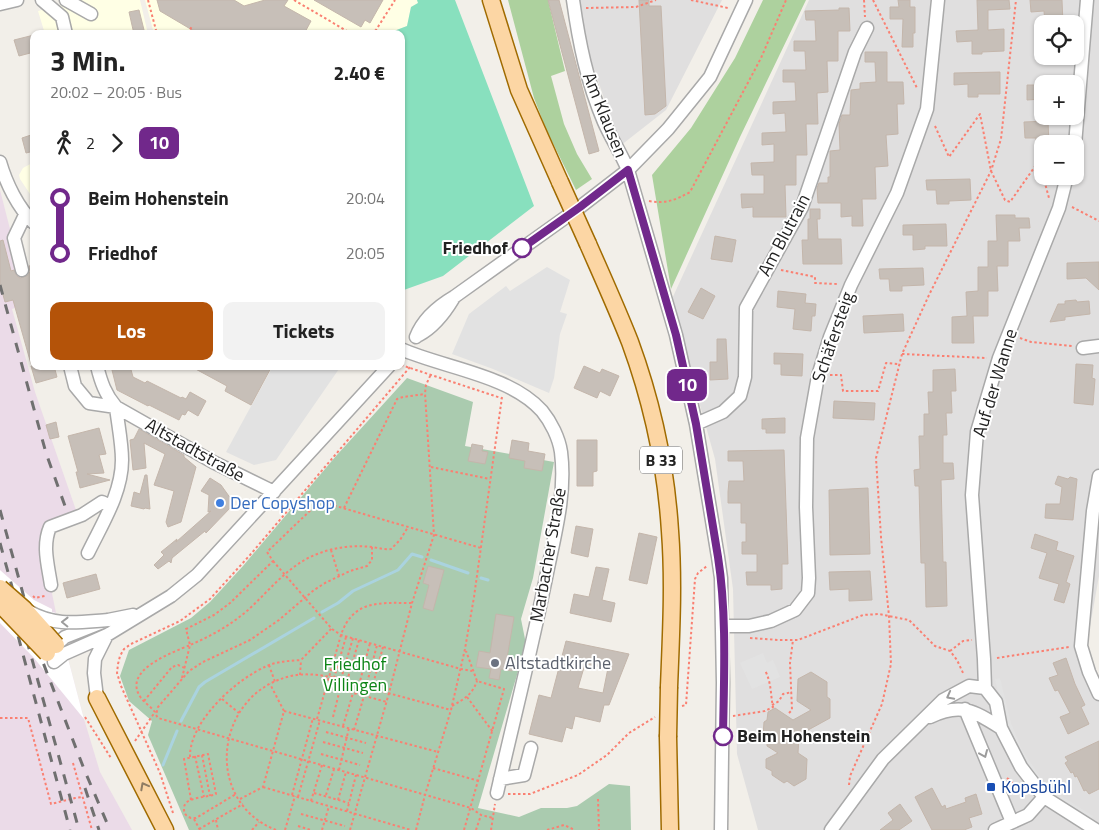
<!DOCTYPE html>
<html lang="de">
<head>
<meta charset="utf-8">
<style>
  body { margin:0; font-family:"Titillium Web",sans-serif; background:#f2f2f2; color:#222; height:100vh; display:flex; flex-direction:column; font-size:19px; white-space:nowrap }
  * { box-sizing:border-box; margin:0 }
  p { font-size:16px; color:#767676 }
  .icon { flex:none; width:28px; height:28px; fill:none; stroke:currentColor; stroke-width:2; stroke-linecap:round; stroke-linejoin:round }
  .map { position:relative; flex:1; overflow:hidden }
  .side { position:absolute; left:30px; top:30px; width:375px; height:340px; display:flex; flex-direction:column; background:#fff; border-radius:10px; box-shadow:0 1px 4px #0004 }
  .side>* { flex:none }
  .badge { padding:0 10px; border-radius:8px; font-size:18px; line-height:32px }
  .fabs { position:absolute; left:1034px; top:15px; display:grid; gap:10px }
  .fabs a { display:grid; place-items:center; width:50px; height:50px; border-radius:10px; background:#fff; box-shadow:0 1px 4px #0004; font-size:25px }
  .map>.badge { position:absolute; translate:-50% -50%; box-shadow:0 0 0 2px #fff }
  .legs { display:flex; align-items:center; gap:8px; height:55px; padding:0 20px; font-size:16px }
  .legs p { margin-inline-start:auto }
  .headline { display:flex; align-items:center; justify-content:space-between; height:85px; padding:0 20px }
  h1 { font-size:28px; font-weight:700; line-height:38px }
  .action { display:flex; gap:10px; margin-top:auto; padding:10px 20px }
  .action a { flex:1; height:58px; border-radius:10px; background:#b45309; color:#fff; font-size:20px; font-weight:700; line-height:58px; text-align:center }
  .action a+a { background:#f2f2f2; color:#222 }
  ul { padding:0 20px; list-style:none }
  li { display:flex; align-items:center; gap:18px; height:55px; font-size:19px }
  li i { display:grid; place-items:center; width:8px; height:100%; margin:0 6px; background:currentColor }
  li i::after { content:''; width:12px; height:12px; margin:-6px; border:4px solid; border-radius:50%; background:#fff }
  li p { margin-inline-start:auto }
  li:first-child i { background:linear-gradient(#0000 50%,currentColor 0) }
  li:last-child i { background:linear-gradient(currentColor 50%,#0000 0) }
  .map>svg:first-child { display:block }
  .residential { fill:#e0dfdf; fill-rule:evenodd }
  .industrial { fill:#ebdbe8 }
  .education { fill:#ffffe5 }
  .forest { fill:#add19e }
  .cemetery { fill:#aacbaf }
  .pitch { fill:#88e0be }
  .parking { fill:#e2e2e2 }
  .pier { fill:#fff }
  .lines { fill:none; stroke-linecap:round; stroke-linejoin:round }
  .stream { stroke:#aad3df; stroke-width:3 }
  .building { fill:#c7bfb8; stroke:#c4b6ab; fill-rule:evenodd }
  .minor-casing { stroke:#a9a9a9; stroke-width:15 }
  .major-casing { stroke:#a06b00; stroke-width:19 }
  .path { stroke:#fa8072; stroke-width:2; stroke-dasharray:2.5 2.5; stroke-linecap:butt }
  .minor { stroke:#fff; stroke-width:12 }
  .major { stroke:#fcd6a4; stroke-width:16 }
  .rail { stroke:#707070; stroke-width:3; stroke-dasharray:10 10; stroke-linecap:butt }
  .minor-bridge-casing { stroke:#a9a9a9; stroke-width:15; stroke-linecap:butt }
  .major-bridge-casing { stroke:#a06b00; stroke-width:19; stroke-linecap:butt }
  .minor-bridge { stroke:#fff; stroke-width:12 }
  .major-bridge { stroke:#fcd6a4; stroke-width:16 }
  .oneway { stroke:#9c9c9c }
  .oneway2 { stroke:#8f7c63 }
  .line-1-casing { stroke:#fff; stroke-width:11 }
  .line-1 { stroke:#71288b; stroke-width:8 }
  .stop-1-dot { fill:#fff; stroke:#71288b; stroke-width:2.5 }
  .shop-dot { fill:#3f7fe0; stroke:#fff; stroke-width:2 }
  .worship-dot { fill:#6b7280; stroke:#fff; stroke-width:2 }
  .transit-dot { fill:#1a4fb4; stroke:#fff; stroke-width:2 }
  .labels { text-anchor:middle; stroke-width:4; stroke-linejoin:round; paint-order:stroke }
  .shield { fill:#fff; stroke:#646464; stroke-width:1 }
  .shield-label { font-size:16px; font-weight:bold; fill:#222 }
  .street-label { font-size:18px; fill:#222; stroke:#fff }
  .stop-label { font-size:18px; font-weight:bold; fill:#222; stroke:#fff; text-anchor:end }
  .shop-label { font-size:18px; fill:#366cbe; stroke:#fff; text-anchor:start }
  .worship-label { font-size:18px; fill:#5b616d; stroke:#fff; text-anchor:start }
  .park-label { font-size:18px; fill:#0c8416; stroke:#fff }
  .transit-label { font-size:18px; fill:#164399; stroke:#fff; text-anchor:start }
</style>
</head>
<body>
<div class="map">
<svg width="1099" height="830" viewBox="0 0 1099 830">
  <rect width="100%" height="100%" fill="#f2efe9"/>
  <path class="residential" d="M571 0H722L666 110 620 146Z
    M809 0H1099V576L1086 649 1099 676V830H758L737 754 733 589 715 459 671 301ZM1042 24H1075V56H1042ZM1042 84H1075V116H1042ZM1042 144H1075V176H1042Z"/>
  <path class="industrial" d="M0 190 29 303 12 309 35 392 77 513 40 534 56 613 84 719 100 772 132 830H0Z"/>
  <path class="education" d="M80 0H140L148 34H45L38 11Z
    M145 0H417L418 3 411 7 407 26 386 34H152L153 30Z
    M34 162V200L20 179 19 175 23 168Z"/>
  <path class="forest" d="M508 0H548L565 71 551 76 564 124 577 154 592 179 576 190 546 129 534 98Z
    M763 0H806L740 137 671 289 652 175 691 128 735 58Z"/>
  <path class="cemetery" d="M407 378 473 402 465 446 554 462 533 578 521 619 526 644 478 808 519 817 541 808H567L577 806 609 784 630 786 631 830H189L148 735 152 721 129 701 120 676 129 650 191 618 210 602 243 566 336 456Z"/>
  <path class="pitch" d="M417 0H455L534 206 443 276 401 291V34H386L407 26 411 7 418 3Z"/>
  <path class="parking" d="M547 267 570 280 560 312 567 314 560 334 554 378 549 393 493 369 452 354 469 314 506 286 510 291Z
    M273 366H341L276 460 254 465 226 452Z
    M763 653 767 663 773 660 780 677 752 689 740 663Z
    M1000 678 1011 723 1022 750 1047 787 1093 816 1090 821 1043 789 1018 752 1006 725 995 679Z"/>
  <path class="pier" d="M0 570 34 600 52 609V612L56 613 84 719 34 658 0 623Z"/>
  <g class="lines">
    <path class="stream" d="M431 560 468 573
      M481 578 488 580
      M322 612 338 603 353 591 398 570 412 554 422 557
      M181 721 199 687 205 682 314 618
      M163 765 177 731"/>
  </g>
  <path class="building" d="M157 0H234L244 6 265 0H288L284 6 311 21 304 34H199L160 11Z
    M314 0H383L370 23 365 20 361 27Z
    M548 0H559L599 151 589 154Z
    M639 0H649V6H661L666 106 655 114 645 115Z
    M898 0H910V7H915V33H913V47H902L903 19H890V7H899Z
    M977 0H1009L1010 9 988 10V30L1004 29V51L982 52V54H972V41L957 42 956 31 978 30Z
    M1030 0H1062L1063 24H1045L1044 11 1031 12Z
    M839 8H849L850 31H838V61H827L828 92 817 93 818 124H806L807 155H796V185H785L786 217H753V207L742 208 741 194H764V175H752L751 163 774 162V144L762 145V133L786 132 785 113 773 114V102L796 101 795 82H783V70H806L805 51H794V41H816L815 20H806L805 11 839 10Z
    M139 10 145 34H134L129 12Z
    M34 35V52L19 56 14 40Z
    M865 52H887V82H903L904 104H897L898 134 886 135 888 166 875 167 876 199H862L863 226H852V216L841 217V203H818L817 188 819 183H828V177H830V151L840 150 839 124 842 115H850L851 90 860 89V83L876 82 875 62H865Z
    M1000 72V94H978V97H968V84L954 85V73Z
    M1027 85H1042V99L1027 100Z
    M1048 121 1049 144H1036V138H1025L1024 122Z
    M34 134V151L26 153 22 138Z
    M970 179 971 200 949 201V204H937L936 190H927L926 180Z
    M810 209H820V219H817L818 239H841L842 264H803L802 240H808V219H810Z
    M996 215H1015V218H1029L1030 228H1019L1020 241H1008V266H997L998 291H988V316H973L974 343H952V317L967 316 966 292 978 291V267H988V241H997Z
    M946 224 947 246H925V249L913 250V235H903V225Z
    M715 236 736 240 732 262 711 259Z
    M3 240 11 271 14 270 17 276 20 278 27 276 30 272 29 266 34 265V364H31L13 300 5 302 0 284V241Z
    M1099 262V290L1086 278 1067 279V263Z
    M923 268 924 285 902 286V291H890L889 279H880L879 269Z
    M701 288 715 296 703 319 688 312Z
    M778 291 806 294 805 303 816 304 815 316H812L811 331 793 329 795 309 777 307Z
    M1076 300 1077 302 1089 301 1090 314 1065 317V320L1050 322 1058 304H1065V301Z
    M903 314 904 331 864 333 863 316Z
    M717 339H726L728 379 710 380V362H717Z
    M774 353 803 354 802 376 781 375V364H774Z
    M1076 364 1093 365 1092 378 1095 379 1093 405 1074 403Z
    M31 366H54L57 377 36 383Z
    M111 366H130L133 377 145 383 147 381 181 398 182 397 186 399 190 392 206 401 198 416 188 410 185 415 182 414 179 420 149 405 148 406 117 390Z
    M190 366H272L251 405 225 391 227 386Z
    M584 366 600 373 602 369 619 376 610 396 600 391 597 398 574 388Z
    M955 369 956 391H951L952 413H946L947 435H943V463H953L954 479 941 480 943 562H946L947 606 926 607 925 563H921L919 486H915L914 470 920 469 919 436H924V414H929L928 392H933V370Z
    M834 401 875 403 874 420 833 418Z
    M785 418V433H766V429H762V419Z
    M56 422 59 437 50 439 46 425Z
    M99 428 106 454 99 455 104 473 87 474 110 480 80 488 76 472H78L68 436Z
    M139 429 184 455V457L196 467 181 522 168 527 166 522 174 491 154 485 165 454 144 443 146 468 133 470 130 440 134 439Z
    M512 440 529 443 528 451 545 454 542 471 524 468 525 461 509 458Z
    M577 440H597V471L593 472V486H577Z
    M472 444 483 446 482 451 488 452 485 464 468 461Z
    M784 450 788 564H782V589L771 590V585H747L746 572H757V554H742V542H746V523H741V503H728V492L729 481H744L743 461H728V451Z
    M145 475H147L150 509 145 508 144 509 131 506 134 492 140 494Z
    M1058 476 1068 479 1070 477 1077 479 1073 520 1045 518 1046 504H1060L1062 487 1055 484Z
    M210 478 221 485 231 499V507L206 533 205 531 172 558 171 563 169 561 158 569 154 565 164 555 161 552 177 539 176 542 211 511 208 512 209 495 201 491Z
    M868 488 870 554 830 555 829 490Z
    M576 526 593 529 588 557 571 553Z
    M639 533 657 537 647 584 629 580Z
    M1035 534 1058 542 1056 550 1074 556 1066 582 1070 584 1064 603 1054 600 1059 584 1039 578 1047 553 1031 548Z
    M428 566 444 570 433 611 423 608 429 585 423 583Z
    M596 567 609 569 602 600 615 603 611 622 570 613 574 594 589 597Z
    M870 571 872 600 849 601V589L830 590 829 572Z
    M96 574 100 589 67 598 63 583Z
    M496 614 514 617 507 658 515 659 512 671 501 669 499 680 489 678 491 669 476 667 479 651 490 653Z
    M566 641 629 654 609 705H604L600 722 575 716 572 729 566 727 562 742 529 734 539 695 551 698ZM585 664 608 668 603 693 578 688Z
    M1066 658 1075 684 1085 705 1081 707 1089 724 1068 734 1060 717 1070 713 1058 690 1055 691 1049 678 1058 675 1053 663Z
    M811 672 827 682V697L830 699V718L799 735 798 753 807 759 806 779 794 786 787 781 784 783 772 775V771L766 768V759L778 753 767 746V738L763 736 764 722 767 720 768 712 775 708 793 720 811 710 797 701 798 679Z
    M1099 741V789L1089 794 1086 790 1084 791 1077 776 1075 777 1073 772 1071 773 1065 763 1068 761 1065 757Z
    M932 788 942 807 945 805 946 809 966 802 965 798 976 794 982 814 969 818 972 827 964 830H932L915 797Z
    M900 804 912 821 899 830H880L893 820 888 813Z"/>
  <g class="lines">
    <g class="minor-casing">
      <path id="minor" d="M42 0 62 17 66 34
        M66 0 91 14
        M573 0C579 43 587 82 604 122 611 138 621 153 628 170L676 335 696 424 718 557 721 578 723 683 721 830
        M0 4 17 0
        M1075 145 1087 0
        M0 162C6 183 18 208 34 223
        M22 270 14 238 25 215
        M419 335C434 327 444 314 453 299
        M416 337C423 319 437 307 454 297L580 207 628 170 668 129 710 77 746 0
        M1083 348 1099 346
        M401 349C444 368 510 375 542 411 551 422 559 438 561 452 566 491 556 530 548 568 533 644 514 718 497 793
        M70 366 75 386 89 403 116 407C118 424 122 443 122 460 122 493 102 524 88 553
        M97 366C101 382 105 394 116 407L213 462 274 492
        M696 424 723 412 740 396 745 377 746 308 802 207 855 52 867 28
        M1099 476 1093 511 1081 646 1089 672 1099 694
        M51 585C48 565 42 546 50 527L82 515 102 502 111 506
        M723 626H749L771 621 795 610 808 593 809 578 806 507 807 438 818 376 830 337 851 285 897 193 927 109 938 0
        M49 651 65 637 108 620 133 615
        M54 662 64 654 107 635 171 596 197 575 389 366
        M985 688 984 659 972 495 977 432 999 358 1059 208 1067 176
        M985 688 996 702 1001 728 1021 767 1044 797 1096 830
        M97 698 94 673 95 659 107 635
        M965 709 1012 822
        M930 717C961 702 974 711 1001 728
        M500 779 524 775 531 748
        M831 830 883 759 943 700 969 686 985 688
        M995 830 1028 815 1044 797"/>
    </g>
    <g class="major-casing">
      <path id="major" d="M491 0 519 90 560 182
        M588 244C602 276 617 309 630 342 652 402 666 467 670 531 674 583 671 635 669 687
        M97 698 165 830
        M668 737 670 830"/>
    </g>
    <path class="path" d="M148 0 157 34
      M294 0 352 34
      M691 0 728 8
      M864 0 865 17
      M873 0 917 88
      M586 8 636 7 656 0
      M188 34 192 26
      M371 34 376 30 395 0
      M935 126 949 157 980 114 991 171 1005 200 1010 202 1036 165 1041 166 1042 173
      M34 166 31 170 34 179
      M1043 176 1049 198
      M649 201C665 204 676 200 690 192L761 58 786 0
      M1072 207 1099 221
      M781 270 815 277V283L837 284
      M1020 338 1031 342 1072 346
      M902 354 987 358
      M401 365 501 398
      M830 375H841L843 391H878L886 363 898 364
      M431 467 490 479
      M344 508 397 399 403 397 425 394
      M372 547V560L367 566 350 571 325 583 314 590 279 620 250 640 203 662 189 671 158 707 156 715 158 718 471 808 481 815 493 818
      M331 550 339 576
      M273 561 332 629 341 635 461 669 472 671
      M33 596 35 598 45 596
      M750 638 779 640H798L863 615 879 614 909 620 935 646 950 651 957 660 964 675
      M950 651 963 641 972 640
      M997 658 1069 647
      M269 665 275 682
      M300 675 301 660
      M182 678 190 645C211 636 231 625 248 610 271 589 290 563 320 553 336 547 355 545 372 547 379 548 385 550 391 549L400 540 408 527
      M334 678 346 637
      M341 679 353 638
      M347 681 359 640
      M359 685 370 643
      M366 687 377 645
      M335 688 387 702
      M372 688 383 647
      M467 697 493 732
      M222 699 239 713
      M144 701 172 667 178 665 185 668
      M772 705 779 701 783 694 792 692
      M452 706C464 699 472 695 477 681
      M682 706 686 705 695 579 698 573 707 566
      M284 711 438 752
      M789 713 792 710 790 663 793 640
      M733 716 765 711 773 707C770 692 772 685 765 670
      M85 717 111 758
      M333 717 340 689
      M0 718H28L51 804 75 798 83 797
      M317 719 341 635C353 599 381 603 412 603
      M343 726 353 693
      M354 730 364 696
      M326 732 366 743
      M135 741 155 712C151 707 145 703 141 698 121 670 172 653 190 645L186 629 214 615 230 603 273 561 267 552 318 503 322 502 481 548
      M323 742 363 753
      M321 754 360 765
      M202 755 210 796
      M195 756 204 797
      M190 757C189 722 236 679 267 666 278 661 289 661 301 660L331 629
      M73 763 92 830
      M433 768 479 781
      M339 770 349 728
      M1007 778 1024 792
      M849 785 850 776 882 704 891 664 889 616 881 537 876 458 902 354 929 295 991 171 1001 139 1016 0
      M263 787 411 830
      M314 793 349 803
      M508 794H530L578 775 607 755 629 733 655 717
      M292 795 313 718
      M326 795 334 769
      M298 797 320 720
      M240 799 263 787 284 711 270 684
      M598 799 599 830
      M191 800 184 759 208 754 216 794C208 798 183 796 184 809 184 814 186 816 191 818H196L236 794
      M338 800 346 772
      M311 801 322 765
      M347 811 356 775
      M173 813 160 773 121 686 117 673 118 664 120 656 124 649 131 644 180 621 210 599 250 555 410 367
      M301 814 345 826
      M194 819 200 830
      M216 820 218 830
      M298 826 311 830
      M199 829 243 804
      M252 830 259 822
      M276 830C202 801 215 693 291 676 319 670 347 682 373 689 399 696 425 703 451 710
      M285 830 295 796
      M322 830 329 806
      M350 830 389 693 412 603 434 535 425 393 426 385 431 374
      M416 830 425 795 451 710 465 649 474 597 502 397
      M464 830 504 689 477 681 466 651
      M476 830 481 815
      M491 830 495 804
      M547 830 564 825 575 830"/>
    <use href="#minor" class="minor"/>
    <use href="#major" class="major"/>
    <path class="rail" d="M0 285 46 453 65 506
      M0 510 39 652 84 769 110 830
      M0 543 79 830
      M13 617 70 830
      M85 788 99 830"/>
    <g class="minor-bridge-casing">
      <path id="minor-bridge" d="M28 611C55 627 79 622 108 620"/>
    </g>
    <g class="major-bridge-casing">
      <path id="major-bridge" d="M560 182 588 244
        M0 588 24 609 56 645
        M0 604 47 653
        M668 737 669 687"/>
    </g>
    <use href="#minor-bridge" class="minor-bridge"/>
    <use href="#major-bridge" class="major-bridge"/>
  </g>
  <defs><path id="oneway-chevron" d="M-2-3.5L2.5 0L-2 3.5" fill="none" stroke-width="1.6" stroke-linecap="round" stroke-linejoin="round" transform="scale(1.25)"/></defs>
  <g class="oneway">
    <use href="#oneway-chevron" transform="translate(65 622) rotate(-179)"/>
    <use href="#oneway-chevron" transform="translate(950 696) rotate(152)"/>
    <use href="#oneway-chevron" transform="translate(984 754) rotate(67)"/>
  </g>
  <use class="oneway2" href="#oneway-chevron" transform="translate(144 786) rotate(-118)"/>
  <g class="lines">
    <g class="line-1-casing">
      <path id="line-1" d="M522 248 580 207 628 170 676 335 696 424 718 557C727 615 724 676 723 736"/>
    </g>
    <use href="#line-1" class="line-1"/>
  </g>
  <g class="stop-1-dot">
    <circle cx="522" cy="248" r="9"/>
    <circle cx="723" cy="736" r="9"/>
  </g>
  <circle class="shop-dot" cx="220" cy="503" r="5"/>
  <circle class="worship-dot" cx="495" cy="663" r="5"/>
  <rect class="transit-dot" x="986" y="782" width="10" height="10" rx="2.5"/>
  <g class="labels">
    <rect class="shield" x="640" y="446.5" width="42" height="27" rx="4"/>
    <g class="shield-label">
      <text x="661" y="466">B 33</text>
    </g>
    <g class="street-label">
      <text transform="translate(605 115) rotate(68)" y="6">Am Klausen</text>
      <text transform="translate(784 235) rotate(-62)" y="6">Am Blutrain</text>
      <text transform="translate(833 337) rotate(-71)" y="6">Schäfersteig</text>
      <text transform="translate(995 383) rotate(-73)" y="6">Auf der Wanne</text>
      <text transform="translate(195 450) rotate(29)" y="6">Altstadtstraße</text>
      <text transform="translate(548 555) rotate(-80)" y="6">Marbacher Straße</text>
    </g>
    <g class="stop-label">
      <text x="508" y="254">Friedhof</text>
      <text x="737" y="742" text-anchor="start">Beim Hohenstein</text>
    </g>
    <g class="shop-label">
      <text x="230" y="509">Der Copyshop</text>
    </g>
    <g class="worship-label">
      <text x="505" y="669">Altstadtkirche</text>
    </g>
    <g class="park-label">
      <text x="355" y="670">Friedhof<tspan x="355" dy="21">Villingen</tspan></text>
    </g>
    <g class="transit-label">
      <text x="1001" y="793">Kopsbühl</text>
    </g>
  </g>
</svg>
<div class="fabs">
<a><svg class="icon" aria-label="locate" viewBox="0 0 24 24"><circle cx="12" cy="12" r="6"/><path d="M12 2v4M12 18v4M2 12h4M18 12h4"/></svg></a>
<a>+</a>
<a>−</a>
</div>
<b class="badge" style="left:687px;top:385px;background:#71288b;color:#fff">10</b>
<section class="side">
<div class="headline"><div><h1>3 Min.</h1><p>20:02 – 20:05 · Bus</p></div><b>2.40 €</b></div>
<div class="legs"><svg class="icon" aria-label="walk" viewBox="0 0 24 24"><circle cx="13" cy="4" r="2"/><path d="M13 8l-2 6 4 7M11 14l-3 7M7 12l3-4h3l4 4"/></svg>2<svg class="icon" aria-label="forward" viewBox="0 0 24 24"><path d="M9 5l7 7-7 7"/></svg><b class="badge" style="background:#71288b;color:#fff">10</b></div>
<ul>
<li><i style="color:#71288b"></i><b>Beim Hohenstein</b><p>20:04</p></li>
<li><i style="color:#71288b"></i><b>Friedhof</b><p>20:05</p></li>
</ul>
<div class="action"><a>Los</a><a>Tickets</a></div>
</section>
</div>
</body>
</html>
